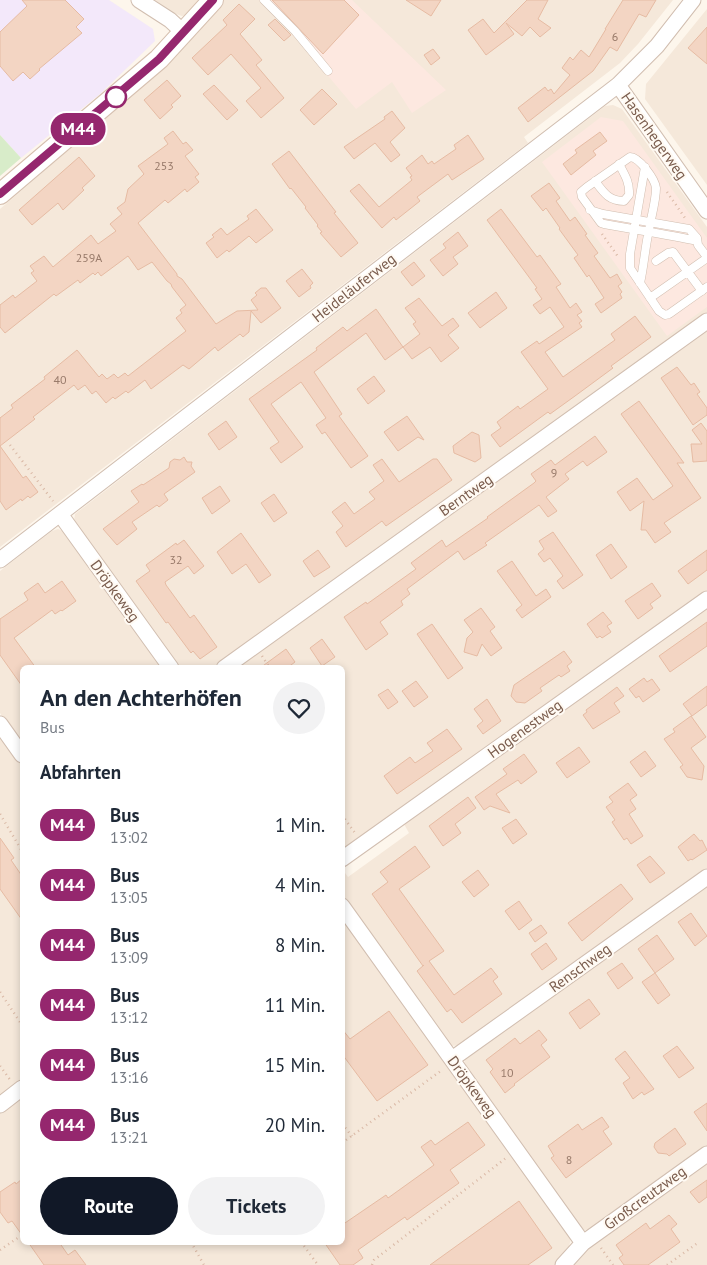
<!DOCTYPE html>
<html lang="de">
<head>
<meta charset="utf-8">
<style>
  body { margin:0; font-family:"PT Sans",sans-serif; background:#f2f2f3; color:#1f2937; height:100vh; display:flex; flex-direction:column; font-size:19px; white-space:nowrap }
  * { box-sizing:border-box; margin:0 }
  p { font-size:16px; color:#747a83 }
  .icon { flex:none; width:28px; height:28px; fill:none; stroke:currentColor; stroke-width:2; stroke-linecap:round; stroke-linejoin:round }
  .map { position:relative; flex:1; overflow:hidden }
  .details { position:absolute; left:20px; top:665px; width:325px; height:580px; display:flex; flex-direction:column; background:#fff; border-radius:8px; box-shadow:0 2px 8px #0003 }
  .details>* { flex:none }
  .badge { padding:0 10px; border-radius:16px; font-size:18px; line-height:32px }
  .map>.badge { position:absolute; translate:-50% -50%; box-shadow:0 0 0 2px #fff }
  h2 { padding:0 20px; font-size:19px; line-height:45px }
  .round { display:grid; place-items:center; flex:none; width:52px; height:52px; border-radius:26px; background:#f2f2f3 }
  .overview { display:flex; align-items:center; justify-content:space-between; height:85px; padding:0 20px }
  h1 { font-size:24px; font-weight:700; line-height:38px }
  .primary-button { display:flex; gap:10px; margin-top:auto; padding:10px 20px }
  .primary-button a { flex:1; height:58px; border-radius:30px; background:#111827; color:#fff; font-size:20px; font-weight:700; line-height:58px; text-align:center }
  .primary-button a+a { background:#f2f2f3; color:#1f2937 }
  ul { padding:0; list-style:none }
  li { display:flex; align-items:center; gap:15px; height:60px; padding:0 20px }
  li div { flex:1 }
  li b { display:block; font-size:19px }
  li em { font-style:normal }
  li .badge { min-width:55px; font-weight:700; text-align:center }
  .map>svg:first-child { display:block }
  .residential { fill:#f5e8da }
  .commercial { fill:#fde8e0 }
  .education { fill:#f3e8fa }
  .green { fill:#d8ecc9 }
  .building { fill:#f3d5c3; stroke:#e6bba3 }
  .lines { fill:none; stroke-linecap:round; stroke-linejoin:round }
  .lane-casing { stroke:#d1beb0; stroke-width:9 }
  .street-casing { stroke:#d1beb0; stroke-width:17 }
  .secondary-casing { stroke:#d6c0b0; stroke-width:22 }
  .path { stroke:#d9b8a5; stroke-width:2.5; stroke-dasharray:1 4; stroke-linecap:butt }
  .lane { stroke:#fff; stroke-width:8 }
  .street { stroke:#fff; stroke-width:15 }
  .secondary { stroke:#fff; stroke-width:20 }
  .line-casing { stroke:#fff; stroke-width:11 }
  .line { stroke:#95276e; stroke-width:8 }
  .stop-dot { fill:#fff; stroke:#95276e; stroke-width:2.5 }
  .labels { text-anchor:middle; stroke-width:4; stroke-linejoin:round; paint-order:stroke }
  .number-label { font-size:12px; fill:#987a6a }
  .street-label { font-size:15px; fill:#7a5c4d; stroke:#fffaf3 }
</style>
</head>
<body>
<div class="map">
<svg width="707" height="1265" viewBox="0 0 707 1265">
  <rect width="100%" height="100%" fill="#fdf6ec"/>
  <path class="residential" d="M152 0H203L187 15 182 16 170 12Z
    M223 0H673L638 44 620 63 524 137 528 143 0 547V209L148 82 192 36Z
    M707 9V185L645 99 646 84Z
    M613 105 622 109 707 227V312L213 667H177L74 521 75 514 605 106Z
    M707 328V590L343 852 342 668H235Z
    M58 529 65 532 162 667 22 668V745L0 713V571L52 531Z
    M707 605V868L461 1045 451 1046 343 897 342 869 348 877 409 833 404 824Z
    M0 734 22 766V1081L0 1097Z
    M707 884V1146L593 1229 584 1230 580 1227 464 1065 465 1059Z
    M343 918 571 1238 568 1251 555 1265H0V1112L22 1096V1242H342Z
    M707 1162V1265H572L587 1249Z"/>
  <path class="commercial" d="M259 0H352L446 90 412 113 392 82 356 109 292 33Z
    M601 117 623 121 707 238V307L667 336 542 162Z"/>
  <path class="education" d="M0 0H109L153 29 155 41 100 94 21 158 0 135Z"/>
  <path class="green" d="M0 135 21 158 0 176Z"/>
  <path class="building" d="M22 0H65L84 19 76 27 82 33 39 69 40 70 30 79 23 72 13 81 0 66V32L27 6Z
    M272 0H344L359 15 323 54Z
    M406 0H441L431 16Z
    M527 0H548L538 19 551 28 540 37 530 27 522 36 506 23 514 34 486 55 468 30 483 19 494 33Z
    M623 0H656L646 17 639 14 617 51 610 47 593 71 528 122 518 108 545 87 548 91 551 89 554 94 570 75 562 68 570 57 573 60 581 50 589 57 606 29H605Z
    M239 4 255 19 240 34 262 60 256 65 284 98 261 118 246 101 261 88 231 54 208 75 192 58 227 25 223 20Z
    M275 19 291 35 284 41 268 25Z
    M707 27V64L688 48Z
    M433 49 440 58 431 65 424 55Z
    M167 80 181 96 171 105 173 107 160 119 144 100Z
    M214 85 238 110 227 120 203 94Z
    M322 89 337 104 314 125 300 110Z
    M392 111 405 128 390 142 400 155 391 162 375 143 354 159 344 147 385 119 384 117Z
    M173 131 183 144 186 142 193 150 185 156 199 174 195 177 199 182 187 192 185 189 168 203 165 200 138 223 177 274V276L182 279 216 324 237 311 258 310 251 300 257 295 255 293 261 288H266L281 308 261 323 251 311 249 332 243 337 240 334 218 351 215 347 189 369 183 365 151 389 145 380 128 393 126 391 115 399 113 397 106 403 96 391 92 394 85 385 78 390 74 385 33 417 35 419 0 446V418L13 408 11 405 45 379 44 377 77 350 99 377 102 374 107 379 114 374 118 378 125 373 128 376 186 331 176 318 182 313 180 310 186 305 172 287 171 284 167 281 152 262 138 270 128 256 101 276 98 272 95 275 93 273 80 283 78 280 56 296 54 294 5 333 0 327V305L13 295 15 298 37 281 31 273 34 271 30 266 44 256 53 267 91 235 98 244 116 231 110 224 122 214 117 208 125 202 128 189 144 174 138 166 168 144 164 138Z
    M600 132 607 141 593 151 596 155 571 175 563 164 577 153 575 150Z
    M468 135 484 159 452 180 448 174 417 197 420 201 396 220 394 217 382 228 350 191 359 184 379 207 412 180 410 177 412 176 406 168 422 155 428 164 432 161 434 164 456 149 454 145Z
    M289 151 336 212 334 213 358 243 341 257 320 233 322 232 317 226 318 225 305 208 306 207 291 188 290 189 272 164Z
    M79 157 95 176 82 188 84 190 63 210 58 203 32 225 19 210Z
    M549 183 560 198 556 201 570 221 575 217 587 234 585 235 598 253 594 256 610 278 617 274 622 283 618 286 622 292 620 294 622 298 601 313 595 304 604 298 589 275 587 277 574 258 578 255 559 229 560 228 546 208 543 211 531 196Z
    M256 209 273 230 256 243 249 236 229 252 227 250 217 258 206 243 214 237 212 235 221 228 227 235 249 219 247 216Z
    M501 209 537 257 540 255 561 284 556 287 570 308 576 303 582 312 577 315 582 321 579 323 582 327 545 352 563 377 615 340 611 334 635 316 651 337 611 366 613 368 575 396 550 414 548 412 500 447 491 435 501 428 497 422 518 406 520 409 548 389 521 352 537 341 539 344 564 327 550 307 540 314 533 305 542 299 535 289 537 288 487 220Z
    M458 232 468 246 453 257 458 264 443 276 430 260 446 248 443 244Z
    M414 262 425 276 412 286 401 272Z
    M302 269 313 283 310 286 311 288 299 297 286 281Z
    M496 292 507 308 480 328 468 313Z
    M419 298 442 326 453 318 459 326 448 335 459 348 441 362 430 347 412 359 403 347 420 334 413 324 416 322 405 308Z
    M376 309 403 347 385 360 366 333 314 372 342 414 339 416 368 456 351 468 325 432 322 434 316 425 326 418 301 382 271 404 303 447 281 463 270 448 279 442 249 399 317 350 316 348 343 327 347 331Z
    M677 367 691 385 694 383 700 392 697 394 707 408V415L693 425 661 378Z
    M374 376 385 391 368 404 357 389Z
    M639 401 684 463H677L701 498 664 523 671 532 655 543 646 530H641L644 501 630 511 617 492 637 478 653 500 673 486 621 414Z
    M407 416 424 440 418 437 398 451 384 432Z
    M226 421 237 437 219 450 208 434Z
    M701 423 707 431V461L693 462 691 444H702L692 430Z
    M472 432 479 435 481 458 475 462 454 453 453 446Z
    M595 436 607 452 587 466 583 461 565 474 569 479 546 497 557 511 548 517 539 505 485 543 487 545 464 560 458 551 407 589 410 594 401 601 403 605 380 622 388 634 366 650 344 617 366 602 367 604 416 569 411 563 442 540 446 547 488 518 487 517 534 483 536 481 531 474 551 460 555 465Z
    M0 446 23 478 26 476 38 492 30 498 28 496 22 501 21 499 6 510 0 501Z
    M184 457 187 462H192L191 466 195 472 164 494 168 500 159 507 157 505 132 522 137 529 117 545 103 529 139 502 131 491 142 484 143 485 169 468 170 462 174 459 180 460Z
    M382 459 399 482 433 459H437L452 480 386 526 382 521 346 547 336 532 343 526 332 512 345 502 354 514 375 499 369 492 384 481 373 465Z
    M220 486 230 501 212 514 202 498Z
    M274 494 287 513 274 522 261 503Z
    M553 532 583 575 563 589 557 581 563 576 550 558 544 562 538 554 544 549 539 541Z
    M241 533 271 575 259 583 246 564 232 574 217 552Z
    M184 540 204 566 194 574 188 566 165 582 166 585 190 618 194 615 217 647 200 659 193 651 191 653 168 622 166 623 136 581 150 571 146 565 176 543 177 545Z
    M611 544 627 567 611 579 596 555Z
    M318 550 330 567 314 577 303 561Z
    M707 550V570L688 584 678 571Z
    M512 561 536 596 546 589 551 597 522 618 516 610 522 605 497 571Z
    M62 581 76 601 62 611 61 610 55 614 52 610 14 638 36 668H22V686L0 655V619L28 600 24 593 38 583 45 593Z
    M652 583 661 596 650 604 653 608 638 619 625 601Z
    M481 608 495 627 490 631 502 648 491 656 482 644 477 656 464 652 467 638 473 632 464 620Z
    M603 612 612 623 607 626 611 632 602 638 600 636 597 638 587 624Z
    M707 622V646L670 672 659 656Z
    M432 624 463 668 448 679 417 634Z
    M322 639 335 657 322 666 310 648Z
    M286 649 295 662 287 668H260Z
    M564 651 572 662 567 666 570 671 561 677 559 675 540 688 542 691 525 703 516 702 511 696 514 685Z
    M644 678 647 682 652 679 660 690 643 702 639 696 636 698 629 689Z
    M416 681 428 697 414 707 402 691Z
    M707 686V705L692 716 683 704Z
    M617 687 624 696 614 703 620 712 593 729 583 715 587 712 586 710Z
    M388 689 398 702 388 709 378 695Z
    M487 699 501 721 483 734 477 726 483 721 474 709Z
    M691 716 706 737 691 748 704 766 702 780 687 777 680 767 683 765 664 739 675 732 673 729Z
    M447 729 462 749 397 794 384 776 410 757 415 763 433 751 427 743Z
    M579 747 590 762 567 778 556 763Z
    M645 751 656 766 641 777 630 762Z
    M524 754 537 772 521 784 518 780 496 794 510 813 490 806 484 810 475 797 507 774 503 769Z
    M628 783 637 795 630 800 636 809 629 814 643 836 631 844 627 838 624 840 612 822 615 820 606 807 613 802 609 797Z
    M468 797 476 808 455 824 461 833 443 846 429 826Z
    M516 819 527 834 513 844 502 828Z
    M694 834 700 841 702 840 707 850 692 860 691 859 688 861 678 847Z
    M0 838 14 858 11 860 22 876V920L0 889Z
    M415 846 430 867 399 889 444 951 429 961 454 995 491 968 498 977 493 981 502 994 462 1023 451 1009 447 1012 417 971 424 965 423 966 372 894 388 882 380 872Z
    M650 856 665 873 650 883 637 865Z
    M478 870 489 885 474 897 462 882Z
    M621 884 633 899 582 941 568 923Z
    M519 901 532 920 519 930 505 911Z
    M691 913 707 936 695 946 678 922Z
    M541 925 547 933 535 942 529 933Z
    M657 935 674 959 655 973 638 949Z
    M546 943 557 959 542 970 531 954Z
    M622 963 633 978 618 989 607 973Z
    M655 973 670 995 658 1004 642 982Z
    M589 999 600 1014 580 1029 569 1013Z
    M389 1011 428 1065 377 1101 342 1054V1029L350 1039Z
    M539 1030 547 1040 541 1045 550 1057 514 1084 515 1085 505 1093 490 1072 493 1069 486 1060 515 1038 520 1044Z
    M677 1046 694 1068 679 1078 663 1056Z
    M625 1051 654 1089 644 1095 642 1092 633 1099 623 1083 630 1078 615 1059Z
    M707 1103V1131L694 1112Z
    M602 1117 609 1127 603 1131 612 1144 566 1178 551 1158 554 1156 548 1146 578 1124 582 1130Z
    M468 1122 485 1145 450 1170 459 1183 407 1220 405 1217 358 1250 363 1258 353 1265H340L324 1242H342V1225L386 1195 388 1198 434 1165 421 1147 431 1140 435 1145Z
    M675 1128 686 1144 669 1156 667 1154 658 1153 654 1147 655 1143Z
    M22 1179V1235L12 1221 8 1223 0 1212V1192L15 1182 16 1184Z
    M707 1180V1197L699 1203 690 1192Z
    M519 1201 552 1248 528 1265H430Z
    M669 1215 677 1224 671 1229 680 1242 648 1265H624L619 1258 623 1255 616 1245 646 1223 650 1229Z
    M28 1242H59L68 1255 75 1250 86 1265H44Z"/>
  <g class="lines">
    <g class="lane-casing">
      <path id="lane" d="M264 0 295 31 328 71
        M645 167 630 254V268L659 311 665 315 669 314 707 287
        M595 181C604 193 609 201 624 201L629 195C630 183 625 175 619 164
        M590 210 603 214 689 229 697 238 698 245 707 257
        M656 261 668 253 673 252 702 291
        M640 283C644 266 645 247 649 230 651 217 656 201 656 188 655 179 639 157 630 157L587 187 581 192 582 197 601 223 604 224C635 230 666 234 697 241
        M650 298 707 258"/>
    </g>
    <g class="street-casing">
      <path id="street" d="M139 0 170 20 183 32
        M618 85 707 211
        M60 514 171 668
        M0 560 618 85 657 46 693 0
        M224 668 707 321
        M0 724 22 755
        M342 859 707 599
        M342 906 583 1243 563 1265
        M452 1059 707 877
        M0 1105 22 1088
        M583 1243 707 1154"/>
    </g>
    <g class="secondary-casing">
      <path id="secondary" d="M0 194 159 59 213 0"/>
    </g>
    <path class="path" d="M667 192 685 218
      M602 234 619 258
      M10 445 53 501
      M262 656 270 668
      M0 814 22 851
      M342 815 355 833
      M0 992 22 1025
      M0 1066 11 1081
      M342 1124 352 1136
      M342 1143 442 1070
      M191 1242 204 1265
      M301 1242 318 1265
      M601 1248 613 1265
      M0 1250 22 1235
      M372 1265 374 1260 506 1158
      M667 1265 699 1242"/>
    <use href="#lane" class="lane"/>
    <use href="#street" class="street"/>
    <use href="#secondary" class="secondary"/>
  </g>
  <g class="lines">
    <g class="line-casing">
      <path id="line" d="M0 194 159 59 213 0"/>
    </g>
    <use href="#line" class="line"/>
  </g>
  <circle class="stop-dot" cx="116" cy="97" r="10"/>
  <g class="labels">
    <g class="number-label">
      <text x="615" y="41">6</text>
      <text x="164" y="170">253</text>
      <text x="89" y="262">259A</text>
      <text x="60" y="384">40</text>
      <text x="554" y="477">9</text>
      <text x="176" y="564">32</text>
      <text x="507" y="1077">10</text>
      <text x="569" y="1164">8</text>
    </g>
    <g class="street-label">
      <text transform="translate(654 136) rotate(55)" y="5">Hasenhegerweg</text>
      <text transform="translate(354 288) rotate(-38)" y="5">Heideläuferweg</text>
      <text transform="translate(466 495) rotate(-35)" y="5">Berntweg</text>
      <text transform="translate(115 591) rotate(54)" y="5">Dröpkeweg</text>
      <text transform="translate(525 729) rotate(-36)" y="5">Hogenestweg</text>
      <text transform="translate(580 968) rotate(-36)" y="5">Renschweg</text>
      <text transform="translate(472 1087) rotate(54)" y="5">Dröpkeweg</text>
      <text transform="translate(645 1198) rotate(-36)" y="5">Großcreutzweg</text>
    </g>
  </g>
</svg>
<b class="badge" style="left:78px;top:129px;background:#95276e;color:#fff">M44</b>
<section class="details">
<div class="overview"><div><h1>An den Achterhöfen</h1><p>Bus</p></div><a class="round"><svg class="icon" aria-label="heart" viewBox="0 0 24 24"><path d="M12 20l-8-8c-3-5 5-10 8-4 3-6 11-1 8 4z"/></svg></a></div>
<h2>Abfahrten</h2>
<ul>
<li><span class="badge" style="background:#95276e;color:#fff">M44</span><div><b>Bus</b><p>13:02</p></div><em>1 Min.</em></li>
<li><span class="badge" style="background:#95276e;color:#fff">M44</span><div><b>Bus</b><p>13:05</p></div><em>4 Min.</em></li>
<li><span class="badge" style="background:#95276e;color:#fff">M44</span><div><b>Bus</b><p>13:09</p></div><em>8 Min.</em></li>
<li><span class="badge" style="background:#95276e;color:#fff">M44</span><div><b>Bus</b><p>13:12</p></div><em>11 Min.</em></li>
<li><span class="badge" style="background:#95276e;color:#fff">M44</span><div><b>Bus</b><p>13:16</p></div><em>15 Min.</em></li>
<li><span class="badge" style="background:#95276e;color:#fff">M44</span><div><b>Bus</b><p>13:21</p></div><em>20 Min.</em></li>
</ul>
<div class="primary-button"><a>Route</a><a>Tickets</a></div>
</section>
</div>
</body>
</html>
